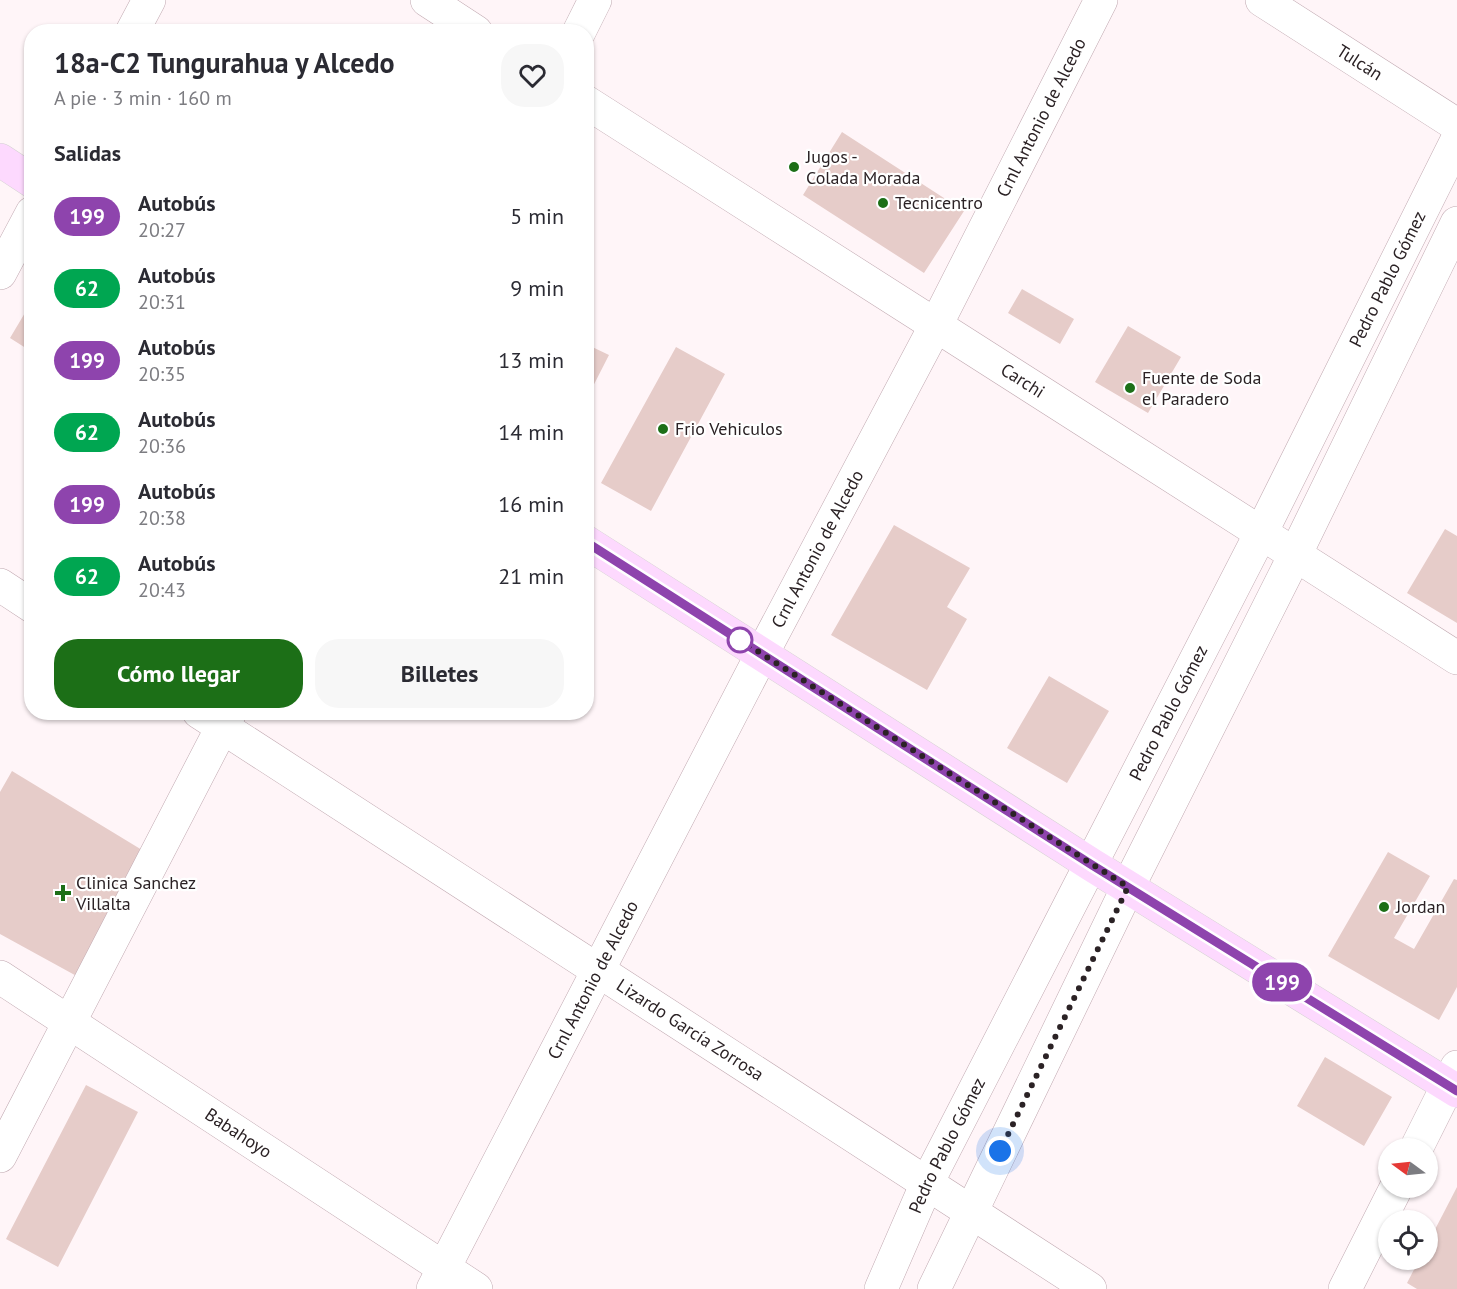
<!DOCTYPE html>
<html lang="es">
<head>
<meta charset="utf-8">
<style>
  body { margin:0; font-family:"PT Sans",sans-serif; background:#f7f7f7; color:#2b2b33; height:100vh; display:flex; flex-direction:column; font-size:22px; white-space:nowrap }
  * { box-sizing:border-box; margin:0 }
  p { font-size:20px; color:#7c7c81 }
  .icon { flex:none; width:33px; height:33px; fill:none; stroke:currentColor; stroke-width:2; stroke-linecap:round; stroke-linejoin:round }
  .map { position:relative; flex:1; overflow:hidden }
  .sheet { position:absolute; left:24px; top:24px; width:570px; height:696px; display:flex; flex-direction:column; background:#fff; border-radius:24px; box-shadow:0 2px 4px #0004 }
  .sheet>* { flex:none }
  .badge { padding:0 12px; border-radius:20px; font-size:21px; line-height:39px }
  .needle { width:39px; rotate:285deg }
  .controls { position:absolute; left:1378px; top:1138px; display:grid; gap:12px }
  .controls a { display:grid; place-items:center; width:60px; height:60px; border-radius:50%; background:#fff; box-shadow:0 2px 4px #0004; font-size:30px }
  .you { position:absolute; width:30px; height:30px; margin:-15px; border:4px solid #fff; border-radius:50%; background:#1a73e8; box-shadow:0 0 0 9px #1a73e833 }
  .map>.badge { position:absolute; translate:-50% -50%; box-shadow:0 0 0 3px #fff }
  h2 { padding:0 30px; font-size:22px; line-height:54px }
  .round { display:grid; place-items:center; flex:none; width:63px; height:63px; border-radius:24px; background:#f7f7f7 }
  .overview { display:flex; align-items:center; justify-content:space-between; height:102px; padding:0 30px }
  h1 { font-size:28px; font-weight:800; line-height:45px }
  .cta { display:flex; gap:12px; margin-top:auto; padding:12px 30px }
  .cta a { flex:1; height:69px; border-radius:24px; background:#1c6f17; color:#fff; font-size:24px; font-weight:800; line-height:69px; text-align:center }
  .cta a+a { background:#f7f7f7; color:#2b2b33 }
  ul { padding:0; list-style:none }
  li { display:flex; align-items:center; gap:18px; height:72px; padding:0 30px }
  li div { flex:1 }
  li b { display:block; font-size:22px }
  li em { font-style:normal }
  li .badge { min-width:66px; font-weight:700; text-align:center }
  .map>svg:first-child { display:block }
  .building { fill:#e6ccc9 }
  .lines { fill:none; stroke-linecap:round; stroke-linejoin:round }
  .minor-casing { stroke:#c1a9b1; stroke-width:34 }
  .major-casing { stroke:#d5d3d3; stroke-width:34 }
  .minor { stroke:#fff; stroke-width:33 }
  .major { stroke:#fdd9fe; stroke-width:33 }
  .line-casing { stroke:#fff; stroke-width:14 }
  .line { stroke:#8e44ad; stroke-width:9 }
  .walk { stroke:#2b2225; stroke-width:6; stroke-dasharray:0 10.8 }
  .poi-dot { fill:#1c6f17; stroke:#fff; stroke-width:2 }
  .stop-dot { fill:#fff; stroke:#8e44ad; stroke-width:3 }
  .labels { text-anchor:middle; stroke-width:4.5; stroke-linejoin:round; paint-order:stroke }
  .street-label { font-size:18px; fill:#2b2225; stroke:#fff }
  .poi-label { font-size:18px; fill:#2b2225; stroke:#fff; text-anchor:start }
</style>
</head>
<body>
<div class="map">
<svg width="1457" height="1289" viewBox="0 0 1457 1289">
  <rect width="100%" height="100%" fill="#fff5f8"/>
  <path class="building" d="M842 132 964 211 924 273 803 195Z
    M1022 289 1074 319 1060 344 1008 313Z
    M32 301V352L10 338Z
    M1128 326 1181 357 1148 413 1095 382Z
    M586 344 609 355 586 400Z
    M676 347 725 374 651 511 601 483Z
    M894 525 970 568 947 607 967 619 927 690 831 635Z
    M1445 529 1457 536V623L1407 593Z
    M1049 676 1109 711 1067 783 1007 748Z
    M12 771 147 853 82 979 0 934V792Z
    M1388 852 1430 876 1394 938 1414 949 1454 879 1457 880V987L1439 1020 1328 956Z
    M1325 1057 1392 1097 1364 1146 1297 1106Z
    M86 1085 138 1112 58 1267 6 1239Z
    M1457 1187V1289H1417L1407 1283 1419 1260H1428V1243Z"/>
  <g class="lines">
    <g class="minor-casing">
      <g id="minor">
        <path d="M427 0 476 32"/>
        <path id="s1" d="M1262 0 1457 125"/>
        <path d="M132 32 149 0"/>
        <path d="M579 32 595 0"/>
        <path id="s2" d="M586 102 1457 658"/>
        <path d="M0 273 32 213"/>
        <path d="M0 585 32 606"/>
        <path id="s3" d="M199 712 1090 1289"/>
        <path id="s4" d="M0 977 476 1289"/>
        <path d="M1416 1149 1457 1067"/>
        <path d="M0 1156 230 712"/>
        <path id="s5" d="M433 1289 762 654 936 325 1101 0"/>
        <path id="s6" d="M881 1289 927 1183 1261 533 1457 140"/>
        <path d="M934 1289 1128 887 1295 555 1457 223"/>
        <path d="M1345 1289 1396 1188"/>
      </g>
    </g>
    <g class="major-casing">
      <path id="major" d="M0 160 32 181
        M586 542 1092 865 1457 1091"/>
    </g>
    <use href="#minor" class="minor"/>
    <use href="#major" class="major"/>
  </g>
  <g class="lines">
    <g class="line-casing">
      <path id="line" d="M586 542 1092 865 1457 1091"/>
    </g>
    <use href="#line" class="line"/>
    <path class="walk" d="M740 640 1128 887 1000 1151"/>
  </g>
  <g class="poi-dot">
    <circle cx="794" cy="167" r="6"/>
    <circle cx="883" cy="203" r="6"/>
    <circle cx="1130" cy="388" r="6"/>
    <circle cx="663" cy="429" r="6"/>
    <path d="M60 884h6v6h6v6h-6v6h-6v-6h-6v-6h6z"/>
    <circle cx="1384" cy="907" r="6"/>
  </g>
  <circle class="stop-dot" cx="740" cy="640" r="12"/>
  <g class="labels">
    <g class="street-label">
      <text dy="6" stroke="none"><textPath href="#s1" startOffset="116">Tulcán</textPath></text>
      <text dy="6" stroke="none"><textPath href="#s5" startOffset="1320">Crnl Antonio de Alcedo</textPath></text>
      <text dy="6" stroke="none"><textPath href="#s6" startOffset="1130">Pedro Pablo Gómez</textPath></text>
      <text dy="6" stroke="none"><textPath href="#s2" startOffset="518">Carchi</textPath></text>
      <text dy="6" stroke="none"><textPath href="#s5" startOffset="834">Crnl Antonio de Alcedo</textPath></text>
      <text dy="6" stroke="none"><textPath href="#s6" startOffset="644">Pedro Pablo Gómez</textPath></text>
      <text dy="6" stroke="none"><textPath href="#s5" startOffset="348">Crnl Antonio de Alcedo</textPath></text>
      <text dy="6" stroke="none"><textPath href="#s3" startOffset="585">Lizardo García Zorrosa</textPath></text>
      <text dy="6" stroke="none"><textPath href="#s4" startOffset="285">Babahoyo</textPath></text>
      <text dy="6" stroke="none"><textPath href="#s6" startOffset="158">Pedro Pablo Gómez</textPath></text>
    </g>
    <g class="poi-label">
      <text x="806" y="163">Jugos -<tspan x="806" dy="21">Colada Morada</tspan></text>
      <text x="895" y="209">Tecnicentro</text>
      <text x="1142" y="384">Fuente de Soda<tspan x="1142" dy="21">el Paradero</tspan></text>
      <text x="675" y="435">Frio Vehiculos</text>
      <text x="76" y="889">Clinica Sanchez<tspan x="76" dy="21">Villalta</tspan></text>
      <text x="1396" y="913">Jordan</text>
    </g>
  </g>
</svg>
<div class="controls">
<a><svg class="needle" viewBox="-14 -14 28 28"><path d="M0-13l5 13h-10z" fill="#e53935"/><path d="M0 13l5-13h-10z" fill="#7c7c81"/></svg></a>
<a><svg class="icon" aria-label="locate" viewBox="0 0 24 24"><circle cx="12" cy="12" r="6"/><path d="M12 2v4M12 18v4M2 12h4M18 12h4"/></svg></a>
</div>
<div class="you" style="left:1000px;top:1151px"></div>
<b class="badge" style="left:1282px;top:982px;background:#8e44ad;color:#fff">199</b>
<section class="sheet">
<div class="overview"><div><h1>18a-C2 Tungurahua y Alcedo</h1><p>A pie · 3 min · 160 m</p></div><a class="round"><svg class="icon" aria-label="heart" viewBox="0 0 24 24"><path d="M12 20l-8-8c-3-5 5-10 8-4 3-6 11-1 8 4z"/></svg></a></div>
<h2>Salidas</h2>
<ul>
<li><span class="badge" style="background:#8e44ad;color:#fff">199</span><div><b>Autobús</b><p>20:27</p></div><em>5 min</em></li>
<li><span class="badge" style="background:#00a651;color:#fff">62</span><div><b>Autobús</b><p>20:31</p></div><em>9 min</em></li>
<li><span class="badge" style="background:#8e44ad;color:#fff">199</span><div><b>Autobús</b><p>20:35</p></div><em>13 min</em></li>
<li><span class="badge" style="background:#00a651;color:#fff">62</span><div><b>Autobús</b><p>20:36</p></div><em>14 min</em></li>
<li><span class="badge" style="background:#8e44ad;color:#fff">199</span><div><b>Autobús</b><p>20:38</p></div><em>16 min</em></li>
<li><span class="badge" style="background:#00a651;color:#fff">62</span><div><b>Autobús</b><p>20:43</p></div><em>21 min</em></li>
</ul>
<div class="cta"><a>Cómo llegar</a><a>Billetes</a></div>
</section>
</div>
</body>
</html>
